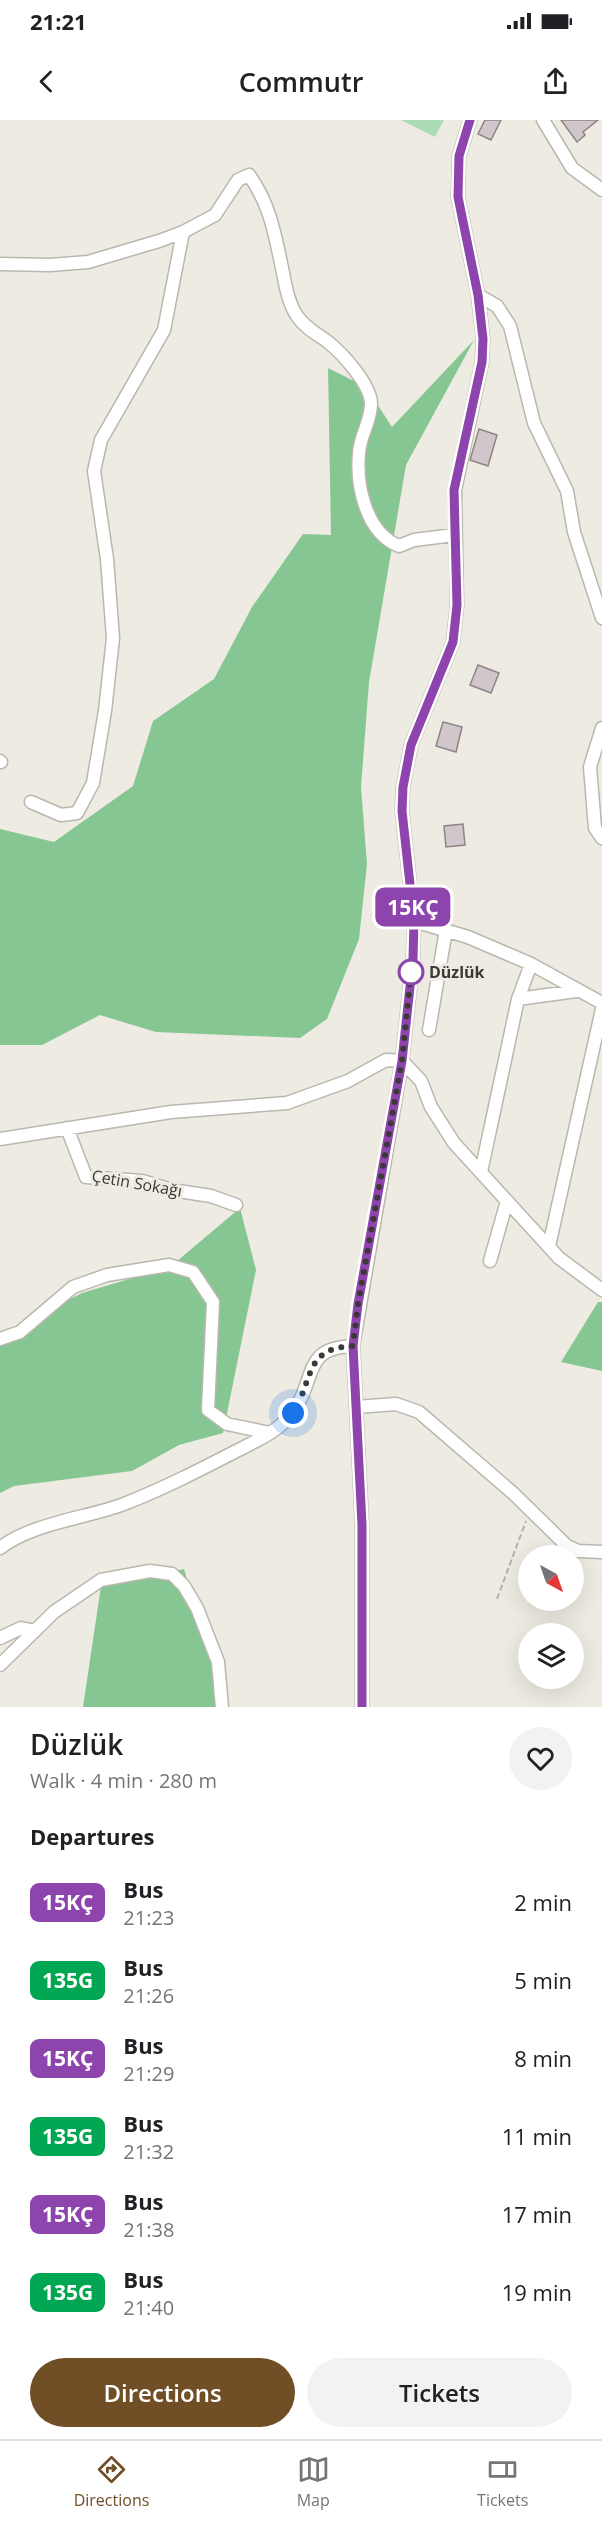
<!DOCTYPE html>
<html lang="en">
<head>
<meta charset="utf-8">
<style>
  body { margin:0; font-family:"Open Sans",sans-serif; background:#f2f2f2; color:#202124; height:100vh; display:flex; flex-direction:column; font-size:22px; white-space:nowrap }
  * { box-sizing:border-box; margin:0 }
  p { font-size:20px; color:#757577 }
  .icon { flex:none; width:33px; height:33px; fill:none; stroke:currentColor; stroke-width:2; stroke-linecap:round; stroke-linejoin:round }
  .map { position:relative; height:1587px; overflow:hidden }
  .drawer { display:flex; flex-direction:column; background:#fff; flex:1 }
  .drawer>* { flex:none }
  .badge { padding:0 12px; border-radius:9px; font-size:21px; line-height:39px }
  .needle { width:39px; rotate:140deg }
  .fabs { position:absolute; left:518px; top:1425px; display:grid; gap:12px }
  .fabs a { display:grid; place-items:center; width:66px; height:66px; border-radius:50%; background:#fff; box-shadow:0 6px 24px #0002; font-size:30px }
  .you { position:absolute; width:30px; height:30px; margin:-15px; border:4px solid #fff; border-radius:50%; background:#1a73e8; box-shadow:0 0 0 9px #1a73e833 }
  .map>.badge { position:absolute; translate:-50% -50%; box-shadow:0 0 0 3px #fff }
  h2 { padding:0 30px; font-size:22px; line-height:54px }
  .round { display:grid; place-items:center; flex:none; width:63px; height:63px; border-radius:32px; background:#f2f2f2 }
  .head { display:flex; align-items:center; justify-content:space-between; height:102px; padding:0 30px }
  h1 { font-size:28px; font-weight:600; line-height:45px }
  .action { display:flex; gap:12px; margin-top:auto; padding:12px 30px }
  .action a { flex:1; height:69px; border-radius:36px; background:#704f26; color:#fff; font-size:24px; font-weight:600; line-height:69px; text-align:center }
  .action a+a { background:#f2f2f2; color:#202124 }
  ul { padding:0; list-style:none }
  li { display:flex; align-items:center; gap:18px; height:78px; padding:0 30px }
  li div { flex:1 }
  li b { display:block; font-size:22px }
  li em { font-style:normal }
  li .badge { min-width:66px; font-weight:700; text-align:center }
  .status { display:flex; justify-content:space-between; align-items:center; height:42px; padding:0 30px; background:#fff; direction:ltr }
  .status svg { height:16px; fill:currentColor }
  header { display:flex; justify-content:space-between; align-items:center; height:78px; padding:0 30px; background:#fff; font-size:27px; font-weight:600 }
  .dock { display:flex; justify-content:space-around; align-items:center; height:84px; border-top:2px solid #e0e0e0; background:#fff; font-size:16px; color:#757577 }
  .dock a { display:grid; justify-items:center; gap:3px }
  .dock .active { color:#704f26 }
  .map>svg:first-child { display:block }
  .green { fill:#abdcb4 }
  .forest { fill:#86c693 }
  .building { fill:#d1c7ca; stroke:#8d8486; stroke-width:1.5 }
  .lines { fill:none; stroke-linecap:round; stroke-linejoin:round }
  .minor-casing { stroke:#bab7af; stroke-width:15 }
  .path { stroke:#b4b2aa; stroke-width:2; stroke-dasharray:6 3; stroke-linecap:butt }
  .minor { stroke:#fff; stroke-width:12 }
  .line-casing { stroke:#fff; stroke-width:14 }
  .line { stroke:#8e44ad; stroke-width:9 }
  .walk { stroke:#3a3935; stroke-width:6; stroke-dasharray:0 10.8 }
  .stop-dot { fill:#fff; stroke:#8e44ad; stroke-width:3 }
  .labels { text-anchor:middle; stroke-width:6; stroke-linejoin:round; paint-order:stroke }
  .stop-label { font-size:16px; font-weight:bold; fill:#3a3935; stroke:#eeebe2; text-anchor:start }
  .street-label { font-size:16px; fill:#3a3935; stroke:#eeebe2 }
</style>
</head>
<body>
<div class="status"><b>21:21</b><svg viewBox="0 0 49 12"><path d="M0 12V9h3v3zM5 12V6h3v6zM10 12V3h3v9zM15 12V0h3v12zM26 1h20v11H26zM47 4h2v5h-2z"/></svg></div>
<header><svg class="icon" aria-label="back" viewBox="0 0 24 24"><path d="M15 5l-7 7 7 7"/></svg>Commutr<svg class="icon" aria-label="share" viewBox="0 0 24 24"><path d="M12 15V3M7 8l5-5 5 5M5 13v7h14v-7"/></svg></header>
<div class="map">
<svg width="602" height="1587" viewBox="0 0 602 1587">
  <rect width="100%" height="100%" fill="#eeebe2"/>
  <path class="green" d="M401 0H444L435 17Z"/>
  <path class="forest" d="M474 220 406 345 369 562 361 667 367 744 359 819 327 899 300 918 156 912 100 895 42 925H0V709L54 722 133 666 153 601 214 559 252 487 303 414 331 415 328 248 366 267 392 307Z
    M240 1088 256 1150 223 1313 179 1325 132 1351 14 1366 0 1373V1215L82 1173 170 1147Z
    M598 1182H602V1251L561 1242Z
    M184 1449 224 1587H83L101 1466Z"/>
  <path class="building" d="M485 0H501L491 20 478 14Z
    M561 0H598L583 12 585 15 577 22Z
    M479 309 497 315 488 346 470 340Z
    M478 545 499 553 491 573 470 565Z
    M443 602 462 607 456 632 436 626Z
    M463 704 465 725 446 727 444 706Z"/>
  <g class="lines">
    <g class="minor-casing">
      <path id="minor" d="M543 0 572 48 602 70
        M0 144 50 145 88 142 159 121 183 112 215 95 238 60 249 55C270 84 275 115 282 148 285 163 288 183 297 196 305 208 317 214 328 222 343 234 371 265 371 284 371 301 360 316 359 333 356 366 366 413 399 426L414 420 454 415
        M478 175 497 186 510 206 534 303 567 371 574 412 602 498
        M602 608 590 647 595 708 602 718
        M0 641 1 642
        M31 682 61 695 77 693 93 663 105 591 113 518 107 439 94 351 101 320 164 210 183 112
        M414 801 468 817 531 844 602 883
        M518 879 576 871
        M429 910 446 810
        M67 1008 86 1057 142 1061 172 1070 211 1076 236 1085
        M0 1019 171 992 287 983 348 961 386 940 402 941 421 961 431 987 454 1023 559 1138 602 1170
        M481 1052 518 879 531 844
        M549 1126 602 889
        M490 1141 507 1081
        M0 1219 20 1212 73 1167 107 1155 169 1145 193 1152 213 1182 208 1290 227 1304 270 1313
        M356 1287 396 1284 419 1292 514 1374 567 1426 578 1431 602 1432
        M0 1428C32 1403 87 1398 124 1384 170 1366 213 1343 256 1321 273 1312 287 1303 297 1286 316 1253 305 1228 353 1226
        M0 1518 21 1508 35 1511
        M0 1545 54 1492 101 1460 150 1451 172 1454 184 1466 197 1488 218 1542 222 1587
        M362 1587V1405L353 1226 402 941 413 839 414 801 402 691 403 667 411 625 453 522 457 485 455 370 482 242 483 219 478 175 458 77 459 36 470 0"/>
    </g>
    <path class="path" d="M497 1479 526 1401"/>
    <use href="#minor" class="minor"/>
  </g>
  <g class="lines">
    <g class="line-casing">
      <path id="line" d="M362 1587V1405L353 1226 358 1184 402 941 413 839 414 801 402 691 403 667 411 625 453 522 457 485 454 370 482 242 483 219 478 175 458 77 459 36 470 0"/>
    </g>
    <use href="#line" class="line"/>
    <path class="walk" d="M293 1293C314 1259 304 1228 353 1226L358 1184 402 941 411 852"/>
  </g>
  <circle class="stop-dot" cx="411" cy="852" r="12"/>
  <g class="labels">
    <g class="stop-label">
      <text x="429" y="858">Düzlük</text>
    </g>
    <g class="street-label">
      <text transform="translate(137 1063) rotate(10)" y="6">Çetin Sokağı</text>
    </g>
  </g>
</svg>
<div class="fabs">
<a><svg class="needle" viewBox="-14 -14 28 28"><path d="M0-13l5 13h-10z" fill="#e53935"/><path d="M0 13l5-13h-10z" fill="#757577"/></svg></a>
<a><svg class="icon" aria-label="layers" viewBox="0 0 24 24"><path d="M12 4l9 5-9 5-9-5zM3 14l9 5 9-5"/></svg></a>
</div>
<div class="you" style="left:293px;top:1293px"></div>
<b class="badge" style="left:413px;top:787px;background:#8e44ad;color:#fff">15KÇ</b>
</div>
<section class="drawer">
<div class="head"><div><h1>Düzlük</h1><p>Walk · 4 min · 280 m</p></div><a class="round"><svg class="icon" aria-label="heart" viewBox="0 0 24 24"><path d="M12 20l-8-8c-3-5 5-10 8-4 3-6 11-1 8 4z"/></svg></a></div>
<h2>Departures</h2>
<ul>
<li><span class="badge" style="background:#8e44ad;color:#fff">15KÇ</span><div><b>Bus</b><p>21:23</p></div><em>2 min</em></li>
<li><span class="badge" style="background:#00a651;color:#fff">135G</span><div><b>Bus</b><p>21:26</p></div><em>5 min</em></li>
<li><span class="badge" style="background:#8e44ad;color:#fff">15KÇ</span><div><b>Bus</b><p>21:29</p></div><em>8 min</em></li>
<li><span class="badge" style="background:#00a651;color:#fff">135G</span><div><b>Bus</b><p>21:32</p></div><em>11 min</em></li>
<li><span class="badge" style="background:#8e44ad;color:#fff">15KÇ</span><div><b>Bus</b><p>21:38</p></div><em>17 min</em></li>
<li><span class="badge" style="background:#00a651;color:#fff">135G</span><div><b>Bus</b><p>21:40</p></div><em>19 min</em></li>
</ul>
<div class="action"><a>Directions</a><a>Tickets</a></div>
</section>
<nav class="dock">
<a class="active"><svg class="icon" aria-label="directions" viewBox="0 0 24 24"><path d="M12 3l9 9-9 9-9-9zM9 14v-3h6M13 9l2 2-2 2"/></svg>Directions</a>
<a><svg class="icon" aria-label="map" viewBox="0 0 24 24"><path d="M3 6l6-2 6 2 6-2v14l-6 2-6-2-6 2zM9 4v14M15 6v14"/></svg>Map</a>
<a><svg class="icon" aria-label="tickets" viewBox="0 0 24 24"><path d="M3 7h18v10H3zM15 7v10"/></svg>Tickets</a>
</nav>
</body>
</html>
